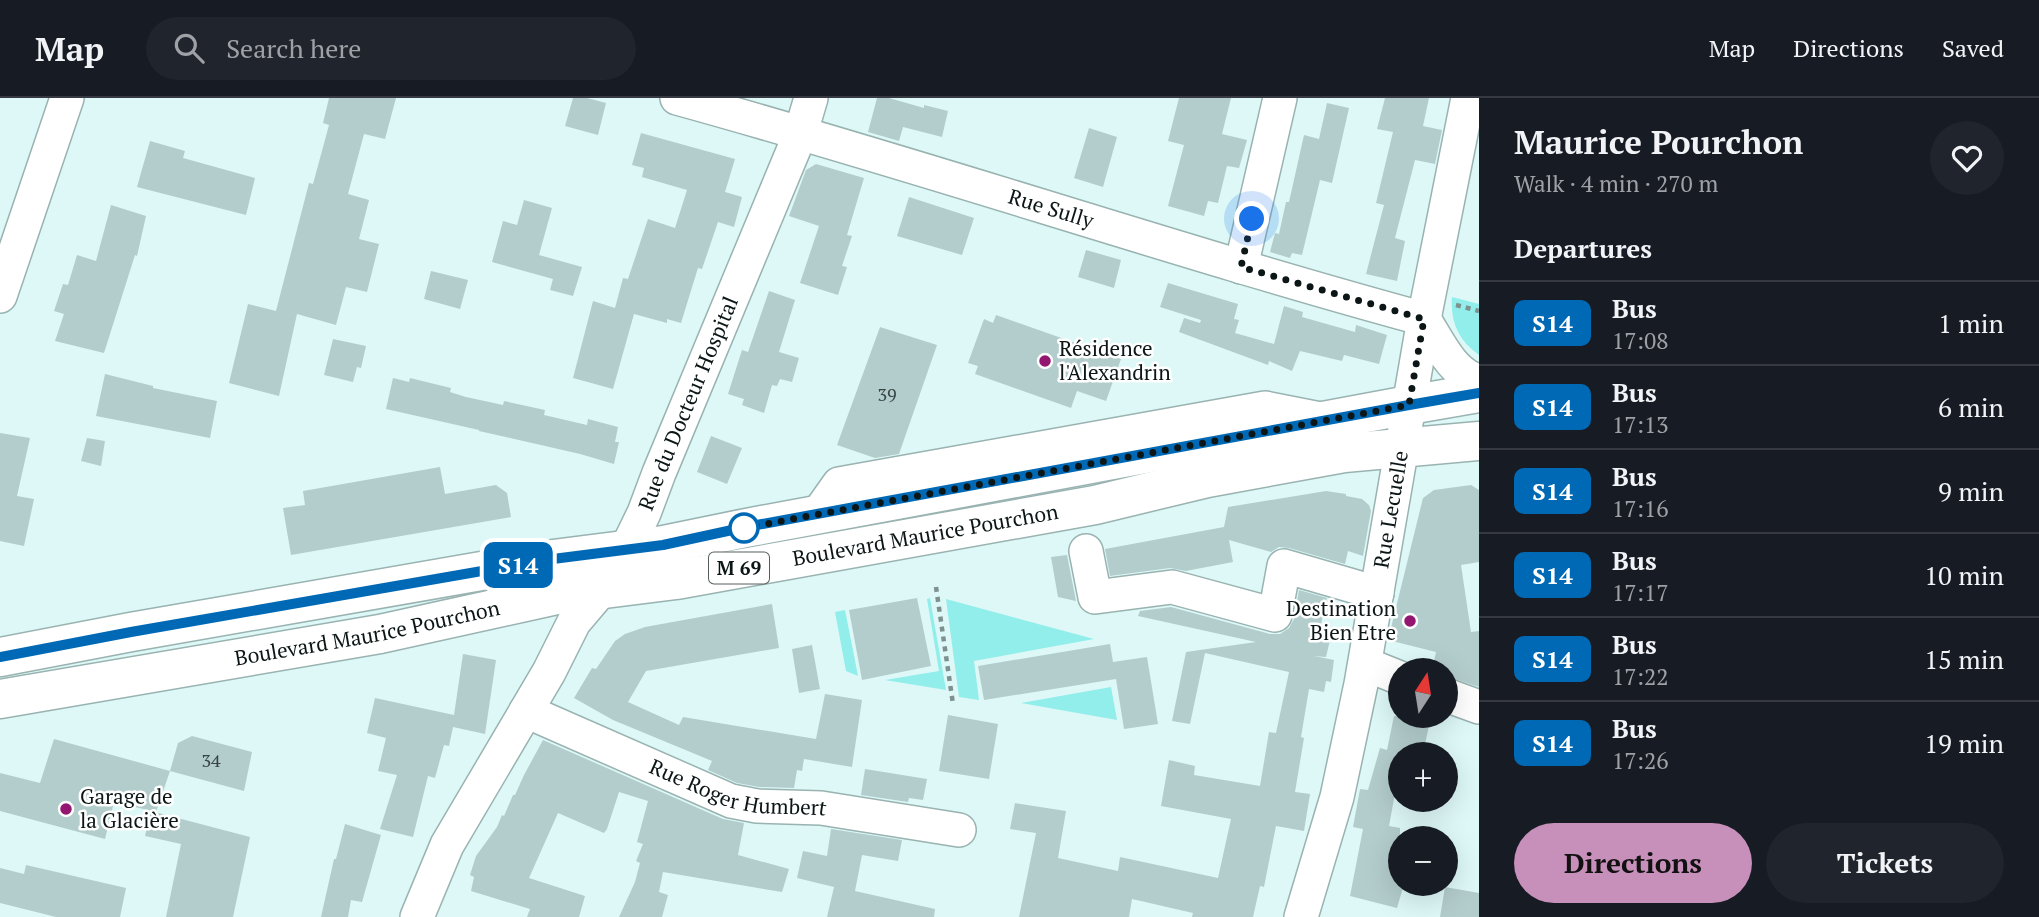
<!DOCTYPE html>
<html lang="en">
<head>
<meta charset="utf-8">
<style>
  body { margin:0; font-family:"PT Serif",serif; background:#20242c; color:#f1f3f6; height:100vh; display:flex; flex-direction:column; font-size:26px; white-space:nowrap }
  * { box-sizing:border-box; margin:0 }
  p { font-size:23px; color:#9ea1a6 }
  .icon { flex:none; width:38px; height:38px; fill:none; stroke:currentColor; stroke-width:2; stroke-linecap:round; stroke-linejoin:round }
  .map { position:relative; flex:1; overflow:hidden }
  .details { display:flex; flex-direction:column; background:#171b24; width:560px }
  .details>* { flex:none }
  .badge { padding:0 14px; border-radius:10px; font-size:24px; line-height:46px }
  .needle { width:46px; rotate:12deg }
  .fabs { position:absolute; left:1388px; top:560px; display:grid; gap:14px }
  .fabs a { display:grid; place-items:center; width:70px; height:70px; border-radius:50%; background:#171b24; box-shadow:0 7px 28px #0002; font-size:35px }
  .you { position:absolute; width:35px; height:35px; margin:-18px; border:5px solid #fff; border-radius:50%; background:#1a73e8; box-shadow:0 0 0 10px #1a73e833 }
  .map>.badge { position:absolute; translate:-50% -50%; box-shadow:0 0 0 4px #fff }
  h2 { padding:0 35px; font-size:26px; line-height:63px }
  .round { display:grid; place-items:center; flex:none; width:74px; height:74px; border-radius:37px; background:#20242c }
  .overview { display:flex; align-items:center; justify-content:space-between; height:119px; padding:0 35px }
  h1 { font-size:33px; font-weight:700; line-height:52px }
  .button { display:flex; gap:14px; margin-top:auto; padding:14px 35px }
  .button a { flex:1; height:80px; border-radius:42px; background:#c790ba; color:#111; font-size:28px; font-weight:700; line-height:80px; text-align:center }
  .button a+a { background:#20242c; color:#f1f3f6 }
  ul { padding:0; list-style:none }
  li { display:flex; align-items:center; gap:21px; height:84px; padding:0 35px; border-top:2px solid #363941 }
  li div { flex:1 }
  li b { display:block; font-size:26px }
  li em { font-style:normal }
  li .badge { min-width:77px; font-weight:700; text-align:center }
  header { display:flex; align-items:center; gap:42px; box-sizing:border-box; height:98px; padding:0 35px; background:#171b24; border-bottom:2px solid #363941 }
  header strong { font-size:33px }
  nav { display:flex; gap:38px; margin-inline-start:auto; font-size:24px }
  .search { width:490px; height:63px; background:#20242c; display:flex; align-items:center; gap:18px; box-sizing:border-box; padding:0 24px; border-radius:38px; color:#9ea1a6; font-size:26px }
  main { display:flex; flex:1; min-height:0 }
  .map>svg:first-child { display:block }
  .green { fill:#92eeeb }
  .building { fill:#b3cdcc }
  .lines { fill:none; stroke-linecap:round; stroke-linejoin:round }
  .minor-casing { stroke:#99b3b1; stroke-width:36 }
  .major-casing { stroke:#99b3b1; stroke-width:41 }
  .path { stroke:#7e9191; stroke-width:4.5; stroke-dasharray:5 5; stroke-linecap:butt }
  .minor { stroke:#fff; stroke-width:33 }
  .major { stroke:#fff; stroke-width:38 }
  .line-casing { stroke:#fff; stroke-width:16 }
  .line { stroke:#0069b5; stroke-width:10 }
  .walk { stroke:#0c1616; stroke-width:7; stroke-dasharray:0 12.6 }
  .poi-dot { fill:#931671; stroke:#fff; stroke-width:2.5 }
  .stop-dot { fill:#fff; stroke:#0069b5; stroke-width:3.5 }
  .labels { text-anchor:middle; stroke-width:5; stroke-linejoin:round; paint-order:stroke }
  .number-label { font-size:18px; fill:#364444 }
  .shield { fill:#fff; stroke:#555c5c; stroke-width:2 }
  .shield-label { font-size:19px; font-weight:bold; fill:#0c1616 }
  .street-label { font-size:21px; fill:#0c1616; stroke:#fff }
  .poi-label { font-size:21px; fill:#0c1616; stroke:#fff; text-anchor:start }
</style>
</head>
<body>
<header>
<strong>Map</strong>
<div class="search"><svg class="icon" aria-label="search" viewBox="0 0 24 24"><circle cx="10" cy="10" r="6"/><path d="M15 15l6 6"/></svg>Search here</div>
<nav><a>Map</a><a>Directions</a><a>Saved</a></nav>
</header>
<main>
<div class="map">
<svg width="1479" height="819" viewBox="0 0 1479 819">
  <rect width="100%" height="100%" fill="#ddf8f7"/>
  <path class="green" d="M1452 199 1479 206V257C1459 243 1450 224 1452 199Z
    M930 500 946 592 885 582 939 573 927 501Z
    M946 501 1094 541 974 563 979 602 959 599Z
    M845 512 858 578 846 573 835 514Z
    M1111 589 1117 622 1021 605Z"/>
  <path class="building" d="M329 0H396L385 41 364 36 348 96 369 102 359 141 379 146 367 194 346 189 336 227 297 216 279 298 229 285 248 206 276 213 309 85 313 86 329 27 323 25Z
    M573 0H587L606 5 598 37 565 28Z
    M877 0H889L924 10V7L948 13 942 39 903 29 899 43 868 34Z
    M1179 0H1231L1222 36 1247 42 1239 70 1227 68 1218 105 1208 103 1204 118 1168 108 1184 47 1168 43Z
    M1385 0H1429L1423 28 1442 32 1435 66 1415 62 1395 140 1405 143 1397 183 1366 176 1384 107 1376 105 1393 34 1377 31Z
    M1327 5 1349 10 1332 85 1320 82 1302 157 1292 155 1290 160 1270 154 1275 135 1279 136 1286 104H1289L1304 37 1319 41Z
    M1089 30 1117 39 1103 89 1074 80Z
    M641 35 735 61 725 94 742 99 734 129 718 124 702 171 698 170 681 225 667 221V225L634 216 613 291 573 280 593 203 615 210 623 180 628 181 648 121 675 130 687 92 642 79 644 70 632 67Z
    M150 43 185 53 183 60 255 80 246 117 137 89Z
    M816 66 864 80 847 137 852 138 842 168 847 169 838 197 800 185 819 128 789 118 806 72Z
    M909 99 974 120 962 157 897 138Z
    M524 102 552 110 539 157 582 169 573 198 550 192 553 181 492 164 503 123 517 127Z
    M111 107 146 118 137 158 135 157 104 255 55 243 64 216 54 213 63 186 68 187 77 157 96 163Z
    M1086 152 1121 162 1114 190 1078 179Z
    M431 173 468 182 460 211 424 201Z
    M1168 185 1238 206 1234 221 1239 222 1235 235 1274 246 1284 208 1303 214 1302 219 1355 234 1356 227 1387 237 1379 266 1344 257 1342 263 1300 253 1292 273 1269 263 1268 267 1179 234 1184 220 1200 225 1201 222 1160 209Z
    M769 193 795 202 779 254 799 260 792 284 780 281 777 288 772 287 764 315 742 307 744 301 728 296 742 252 748 254Z
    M996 217 1121 261 1106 303 1077 293 1071 310 975 276 978 268 968 265 984 221 993 225Z
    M880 229 937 247 899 356 875 360 837 347Z
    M333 241 366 248 361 270 357 269 353 284 324 277Z
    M105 276 153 288V290L217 303 210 340 96 318Z
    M393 280 409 284 410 280 451 290 450 294 466 299 503 307 504 303 545 312 544 317 587 327 588 321 618 329 615 344H619L614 366 580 356 479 333V332L386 311Z
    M0 335 30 340 17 398 34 401 24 448 0 443Z
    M711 338 742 350 727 386 697 374Z
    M87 340 105 343 101 368 81 363Z
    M440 369 445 396 496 387 507 395 511 419 291 457 283 410 305 407 303 393Z
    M1471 387 1479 392V464L1461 467 1471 534 1479 533V589L1446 578V572H1432L1436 554 1388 542 1423 400 1434 392Z
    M1326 393 1346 396V398L1362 401 1369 407 1371 413 1363 458 1348 453 1345 466 1289 450 1279 449 1271 454 1229 442 1233 464 1186 473 1170 470 1110 478 1105 451 1224 429 1228 409Z
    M1067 457 1076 503 1058 499 1051 459Z
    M1299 492 1327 500 1318 539 1330 542 1326 559 1314 558 1334 562 1331 584 1326 583 1324 594 1309 591 1301 639 1304 640 1295 694 1310 696 1304 733 1276 728 1264 789 1260 788 1253 819H1192L1193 815 1132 801 1129 819H1019L1036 735 1010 731 1015 705 1066 713 1058 760 1118 773 1120 759 1218 780 1231 721 1161 708 1169 662 1195 668 1194 677 1260 688 1269 634 1276 635 1289 574 1205 555 1190 626 1172 623 1186 554 1256 544 1138 518 1140 513 1171 509 1270 536H1280L1289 530 1294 521Z
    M917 500 931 568 862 582 849 512Z
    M772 506 779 550 646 573 628 604 679 627 683 619 816 641 825 596 862 602 852 669 804 661 802 673 797 672 794 690 759 689 737 685 708 672 712 663 613 622 574 600 592 570 596 571 615 543 625 536 645 529Z
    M1110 546 1113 564 1147 559 1158 626 1124 631 1116 581 984 602 978 568Z
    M812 547 820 591 799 595 792 551Z
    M463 556 496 562 485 636 453 629 449 648 444 647 435 680 428 678 413 739 380 731 397 677 378 673 386 640 367 635 375 600 454 617Z
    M948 617 998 626 989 681 939 673Z
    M1394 618H1431L1423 656H1400V691L1396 690 1389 728 1400 730V786H1404L1397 810 1350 798 1363 731 1353 729 1360 691 1368 692 1380 650 1387 652Z
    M192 638 252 654 244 693 170 673 178 645Z
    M54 641 170 673 156 714 114 704 105 741 0 713V675L40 685Z
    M543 642 723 721 744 725 738 757 789 771 782 794 663 774 659 794 668 797 662 819H619L635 784 640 765 636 763 643 746 637 744 648 703 619 694 607 731 604 735 558 715 529 780 585 798 579 819H527L530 811 471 793 474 779 470 777 476 758 497 729 502 717 504 718 513 697H515L524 677Z
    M865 671 927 681 923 702 909 700 908 704 861 697Z
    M151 713 250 739 233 819H166L181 746 145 738Z
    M345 726 381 737 362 804 351 802 348 819H321L334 761H336Z
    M831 731 902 742 898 763 862 757 855 793 935 811 934 819H827L834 789 797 780 803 753 827 758Z
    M26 767 126 790 120 819H56L0 805V770L24 776Z
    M1445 789 1479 795V819H1440Z"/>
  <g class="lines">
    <g class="minor-casing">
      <g id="minor">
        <path id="s1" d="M677 0C928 69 1174 153 1424 221 1438 243 1452 276 1479 283"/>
        <path d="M1241 169 1280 0"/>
        <path d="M0 198 67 0"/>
        <path d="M817 417 839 386 1265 310 1320 321"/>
        <path d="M1086 453 1095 499 1172 489 1275 517 1284 468 1377 495"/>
        <path d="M1365 566 1400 580"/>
        <path d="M1446 597 1479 609"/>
        <path id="s2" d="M526 613 731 703 757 708 821 710 959 732"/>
        <path id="s3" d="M417 819 447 747 549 574 574 524 602 491 627 450 644 415 659 375 801 34 811 0"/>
        <path id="s4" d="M1301 819 1337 699 1361 586 1424 221 1468 0"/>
      </g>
    </g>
    <g class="major-casing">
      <g id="major">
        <path d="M0 559 131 534 545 462 663 447 746 430 1409 307 1479 295"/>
        <path id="s5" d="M0 601 380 536 557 497 676 482 1095 407 1207 380 1344 355 1479 343"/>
      </g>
    </g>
    <path class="path" d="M1456 207 1479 213
      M936 489 953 606"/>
    <use href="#minor" class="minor"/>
    <use href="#major" class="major"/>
  </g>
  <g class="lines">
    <g class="line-casing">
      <path id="line" d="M0 559 131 534 545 462 663 447 746 429 1409 307 1479 295"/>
    </g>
    <use href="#line" class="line"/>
    <path class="walk" d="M744 430 1409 307 1424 221 1241 169 1252 121"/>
  </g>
  <g class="poi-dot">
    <circle cx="1045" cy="263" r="7"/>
    <circle cx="1410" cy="523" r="7"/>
    <circle cx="66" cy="711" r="7"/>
  </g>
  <circle class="stop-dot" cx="744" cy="430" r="14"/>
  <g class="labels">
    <g class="number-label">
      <text x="887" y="303">39</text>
      <text x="211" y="669">34</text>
    </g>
    <rect class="shield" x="709" y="454.5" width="60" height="31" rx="5"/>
    <g class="shield-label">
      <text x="739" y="477">M 69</text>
    </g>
    <g class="street-label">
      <text dy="7" stroke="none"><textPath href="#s1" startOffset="390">Rue Sully</textPath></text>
      <text dy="7" stroke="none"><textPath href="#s3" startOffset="583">Rue du Docteur Hospital</textPath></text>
      <text dy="7" stroke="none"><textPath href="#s4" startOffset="418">Rue Lecuelle</textPath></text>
      <text dy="7" stroke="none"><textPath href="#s5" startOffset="940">Boulevard Maurice Pourchon</textPath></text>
      <text dy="7" stroke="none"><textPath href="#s5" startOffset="373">Boulevard Maurice Pourchon</textPath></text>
      <text dy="7" stroke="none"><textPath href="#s2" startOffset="228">Rue Roger Humbert</textPath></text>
    </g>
    <g class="poi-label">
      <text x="1059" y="258">Résidence<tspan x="1059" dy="24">l'Alexandrin</tspan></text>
      <text x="1396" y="518" text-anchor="end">Destination<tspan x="1396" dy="24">Bien Etre</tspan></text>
      <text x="80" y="706">Garage de<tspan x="80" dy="24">la Glacière</tspan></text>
    </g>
  </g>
</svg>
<div class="fabs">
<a><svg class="needle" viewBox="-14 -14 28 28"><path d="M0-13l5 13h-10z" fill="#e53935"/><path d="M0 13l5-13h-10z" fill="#9ea1a6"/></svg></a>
<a>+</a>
<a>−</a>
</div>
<div class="you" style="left:1252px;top:121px"></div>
<b class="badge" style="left:518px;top:467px;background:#0069b5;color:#fff">S14</b>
</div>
<section class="details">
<div class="overview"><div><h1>Maurice Pourchon</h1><p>Walk · 4 min · 270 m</p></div><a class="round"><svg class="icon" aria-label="heart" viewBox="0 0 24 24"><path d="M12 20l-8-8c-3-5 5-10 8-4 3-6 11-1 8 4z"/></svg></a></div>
<h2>Departures</h2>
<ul>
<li><span class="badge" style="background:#0069b5;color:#fff">S14</span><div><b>Bus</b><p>17:08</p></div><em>1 min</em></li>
<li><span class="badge" style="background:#0069b5;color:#fff">S14</span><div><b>Bus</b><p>17:13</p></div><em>6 min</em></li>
<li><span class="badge" style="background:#0069b5;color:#fff">S14</span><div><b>Bus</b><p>17:16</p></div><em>9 min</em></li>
<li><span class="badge" style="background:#0069b5;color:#fff">S14</span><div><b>Bus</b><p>17:17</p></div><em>10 min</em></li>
<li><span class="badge" style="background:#0069b5;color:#fff">S14</span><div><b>Bus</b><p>17:22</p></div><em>15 min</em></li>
<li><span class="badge" style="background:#0069b5;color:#fff">S14</span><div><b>Bus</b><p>17:26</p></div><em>19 min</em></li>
</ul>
<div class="button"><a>Directions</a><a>Tickets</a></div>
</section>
</main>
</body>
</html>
